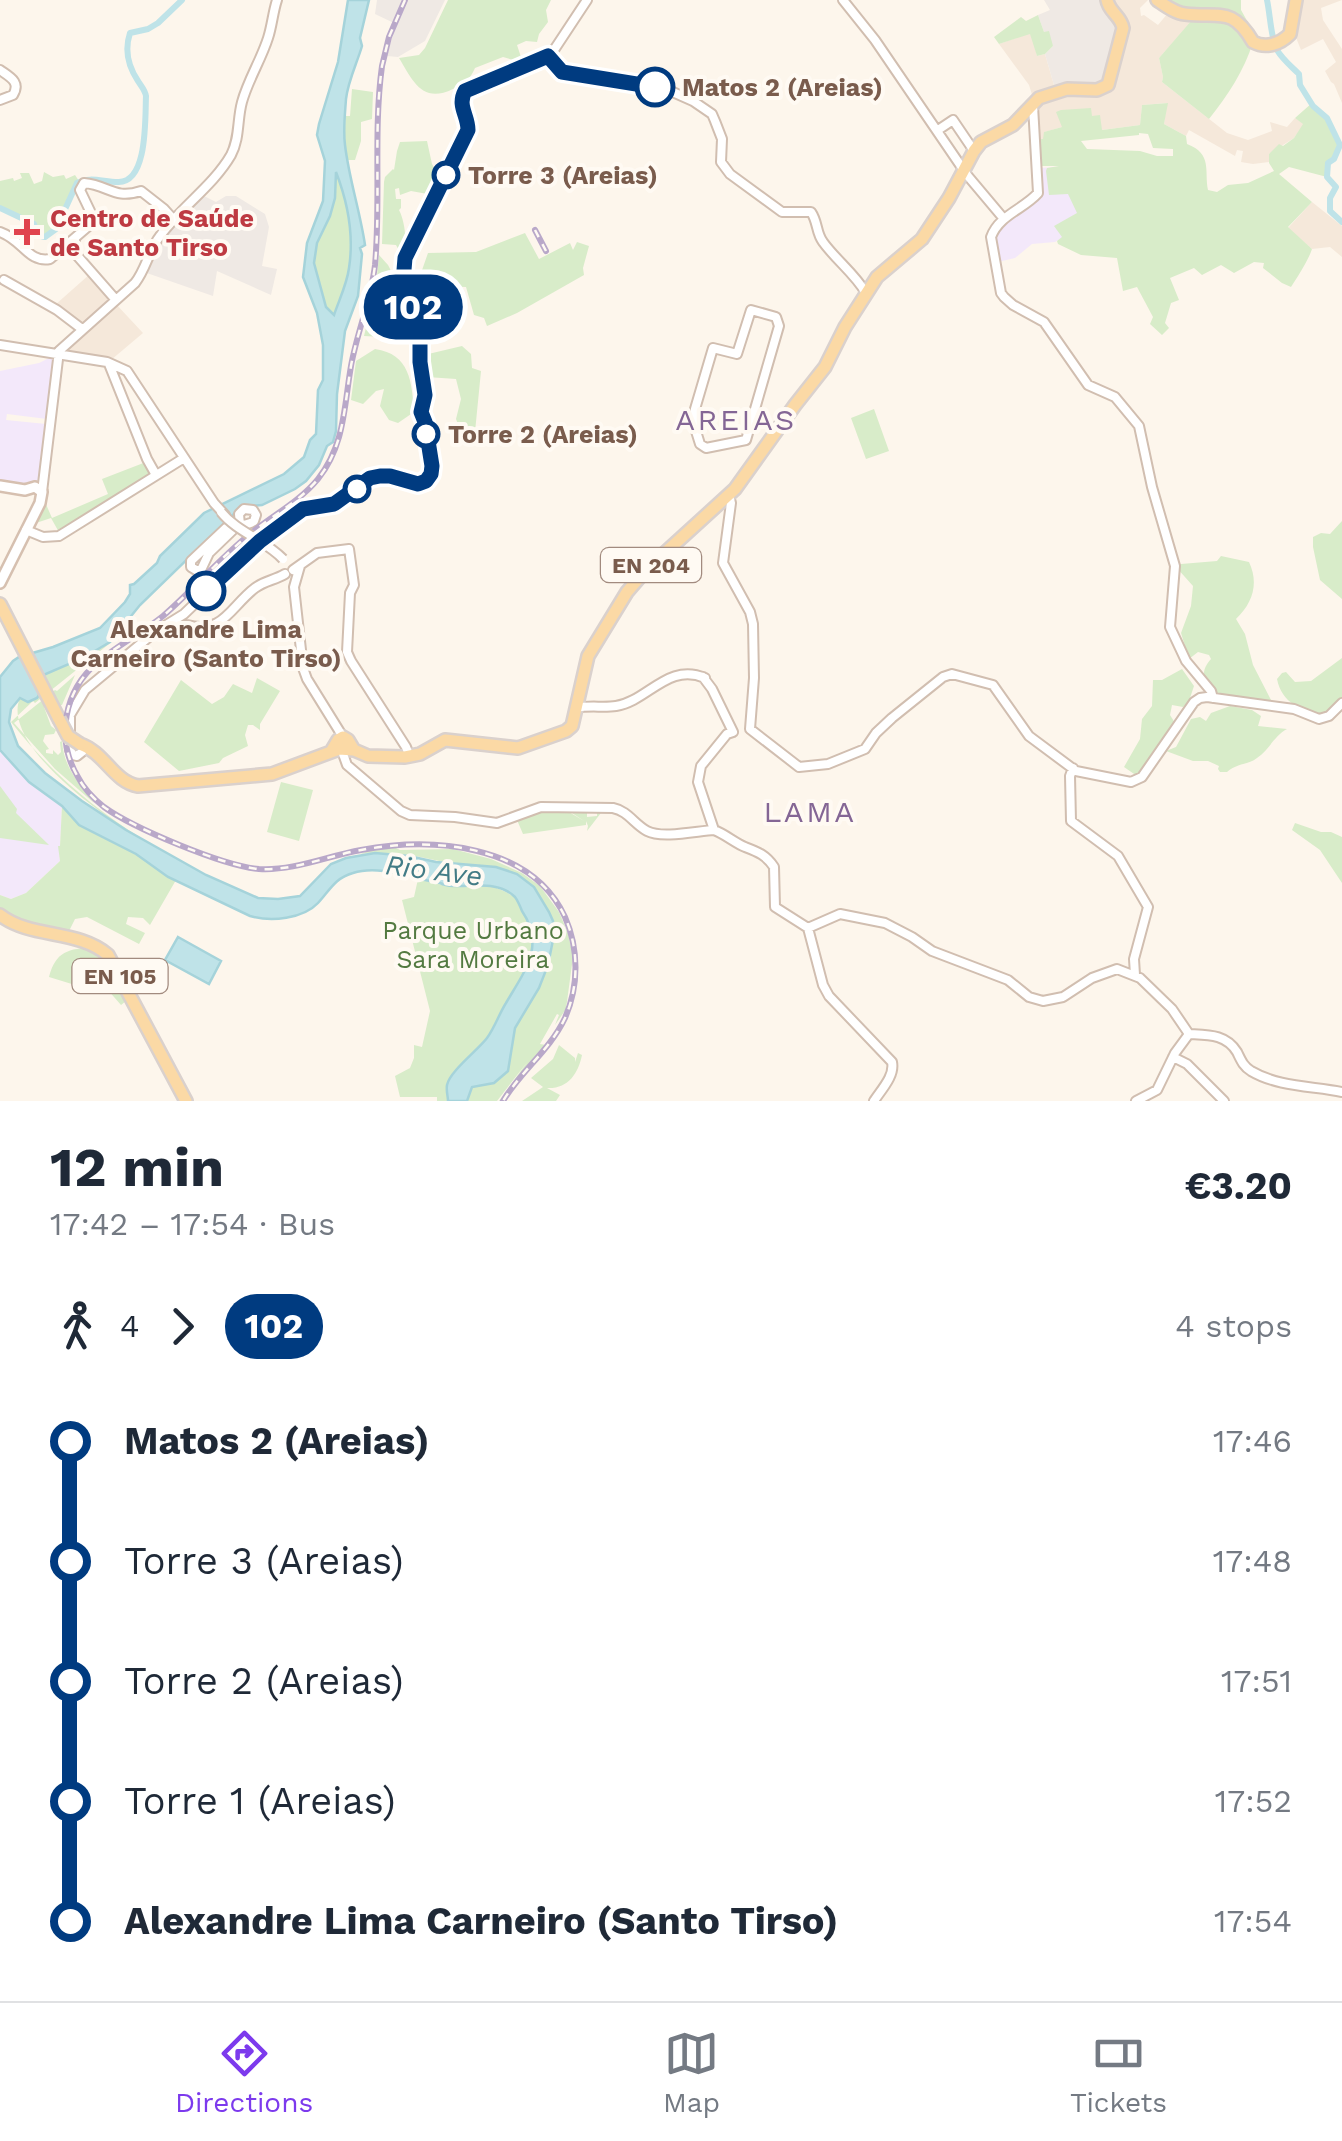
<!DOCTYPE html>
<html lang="en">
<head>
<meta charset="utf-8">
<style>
  body { margin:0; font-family:"Work Sans",sans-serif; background:#f6f6f7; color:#1f2937; height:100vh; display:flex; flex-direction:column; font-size:38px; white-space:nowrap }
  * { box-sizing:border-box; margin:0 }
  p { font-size:32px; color:#747a83 }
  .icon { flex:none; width:55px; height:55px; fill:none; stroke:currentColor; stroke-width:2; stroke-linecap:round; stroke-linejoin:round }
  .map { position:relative; height:1101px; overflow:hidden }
  .details { display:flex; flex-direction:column; background:#fff; flex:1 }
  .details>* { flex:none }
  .badge { padding:0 20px; border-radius:32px; font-size:35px; line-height:65px }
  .map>.badge { position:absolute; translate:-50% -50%; box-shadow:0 0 0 5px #fff }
  .legs { display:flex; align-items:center; gap:15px; height:110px; padding:0 50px; font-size:32px }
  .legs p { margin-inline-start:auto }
  .head { display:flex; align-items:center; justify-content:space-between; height:170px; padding:0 50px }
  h1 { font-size:55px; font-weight:700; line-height:75px }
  ul { padding:0 50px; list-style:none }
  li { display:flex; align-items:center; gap:35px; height:120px; font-size:38px }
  li i { display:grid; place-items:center; width:15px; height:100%; margin:0 12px; background:currentColor }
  li i::after { content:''; width:25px; height:25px; margin:-12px; border:8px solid; border-radius:50%; background:#fff }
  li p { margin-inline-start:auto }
  li:first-child i { background:linear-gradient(#0000 50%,currentColor 0) }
  li:last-child i { background:linear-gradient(currentColor 50%,#0000 0) }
  .tabs { display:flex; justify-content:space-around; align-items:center; height:140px; border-top:2px solid #e0e1e3; background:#fff; font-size:28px; color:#747a83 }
  .tabs a { display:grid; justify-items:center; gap:5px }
  .tabs .selected { color:#7c3aed }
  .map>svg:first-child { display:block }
  .residential { fill:#f5e8da }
  .industrial { fill:#efe9e4 }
  .education { fill:#f3e8fa }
  .green { fill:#d8ecc9; fill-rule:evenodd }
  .water { fill:#bfe3e8; stroke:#a5d3da; stroke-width:2.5; fill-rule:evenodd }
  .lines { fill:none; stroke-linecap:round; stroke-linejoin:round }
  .river { stroke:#bfe3e8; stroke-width:6 }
  .tertiary-casing { stroke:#d1beb0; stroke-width:12 }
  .secondary-casing { stroke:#d6c0b0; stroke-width:14 }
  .primary-casing { stroke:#dad1cd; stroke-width:16 }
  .tertiary { stroke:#fff; stroke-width:8 }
  .secondary { stroke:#fff; stroke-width:9 }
  .primary { stroke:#fbd9a5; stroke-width:11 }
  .rail-casing { stroke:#b9a8c9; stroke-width:6 }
  .rail { stroke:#fffaf3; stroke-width:2.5; stroke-dasharray:8; stroke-linecap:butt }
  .tertiary-bridge-casing { stroke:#d1beb0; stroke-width:12; stroke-linecap:butt }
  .primary-bridge-casing { stroke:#dad1cd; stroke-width:16; stroke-linecap:butt }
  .tertiary-bridge { stroke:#fff; stroke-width:8 }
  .primary-bridge { stroke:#fbd9a5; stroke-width:11 }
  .line-1-casing { stroke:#fff; stroke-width:22 }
  .line-1 { stroke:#003b80; stroke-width:15 }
  .stop-1-dot { fill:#fff; stroke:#003b80; stroke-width:5 }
  .health-dot { fill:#e0444e; stroke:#fffaf3; stroke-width:4 }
  .labels { text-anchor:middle; stroke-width:8; stroke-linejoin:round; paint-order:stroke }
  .shield { fill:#fffaf3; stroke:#a28b7f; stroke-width:2.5 }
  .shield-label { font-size:22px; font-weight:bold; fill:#7a5c4d }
  .stop-label { font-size:25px; font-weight:bold; fill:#7a5c4d; stroke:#fffaf3; text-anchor:start }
  .health-label { font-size:25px; font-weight:bold; fill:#be3a42; stroke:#fffaf3; text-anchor:start }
  .park-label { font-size:25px; fill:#537a41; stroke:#fffaf3 }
  .water-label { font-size:28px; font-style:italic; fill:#437c86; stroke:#fffaf3 }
  .quarter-label { font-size:30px; letter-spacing:2.5px; fill:#846695; stroke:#fffaf3 }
</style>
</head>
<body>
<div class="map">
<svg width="1342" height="1101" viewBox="0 0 1342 1101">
  <rect width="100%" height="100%" fill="#fdf6ec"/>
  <path class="residential" d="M1107 0H1148L1140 8 1141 16 1144 15 1158 25 1168 13 1193 20 1159 58 1163 77 1162 82 1227 133 1248 140 1272 131 1270 122 1287 127 1295 118 1304 124 1294 138 1269 154V162L1253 164 1241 162 1243 151 1237 150 1235 156 1189 130 1186 136 1164 124 1167 103 1142 105 1140 125 1102 130 1062 127 1045 132 1044 139H1035L1033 98 1029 85 999 44 1030 33 1032 35 1037 56 1045 54 1056 92Z
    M1296 0H1342L1321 8 1323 20 1342 49V103L1334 84 1331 82 1325 71 1336 62 1323 39 1301 50 1295 35Z
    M1312 202 1342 226V257L1330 247 1312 249 1288 228Z
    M90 274 112 300 83 326 55 305Z
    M115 303 143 333 111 360 67 353 65 348Z"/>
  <path class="industrial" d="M377 0H445L425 41 398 57 387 56 396 24 375 14Z
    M1044 0H1107L1122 22 1108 85 1056 92 1045 54 1053 46 1044 32 1038 15 1050 10Z
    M200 194 216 202 226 196H236L265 214 269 227 262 266 277 269 271 295 217 271 213 296 144 272 154 247Z"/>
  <path class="education" d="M1063 167 1066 168 1084 225 1055 242 1032 244 1015 258 998 262 994 242 995 231 1040 196 1038 168Z
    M53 356 47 419 7 414 6 420 46 424 41 474 37 481 29 486 0 483V371L39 363Z
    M0 750 29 782 62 806 60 847H59L60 861 26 893 11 899 0 895Z"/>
  <path class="green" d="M448 0H551L546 10 548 22 539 34 537 42 526 41 517 45 521 57 513 60 503 57 475 68C470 80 464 83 453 89 422 104 413 81 399 58L419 55 425 48Z
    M1162 0H1241V10L1254 33 1256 42H1253C1244 71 1228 95 1209 119L1162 82 1163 77 1159 58 1192 20Z
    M1038 15 1044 32 1049 31 1053 46 1045 54 1037 56 1030 34 999 44 994 37 1021 17 1026 21Z
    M352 89 373 92 372 119 361 122V141L355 160H348C347 154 345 147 344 141 344 132 346 125 345 116H350Z
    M1168 103 1164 124 1186 136 1187 144C1213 154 1204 171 1208 190L1217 192 1228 185 1248 183 1274 171 1269 163V154L1279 144 1283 146 1294 138 1303 124 1295 118 1312 103 1327 118 1340 145 1334 159 1328 163 1327 177 1289 167 1279 174 1312 202 1288 227 1312 249C1309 259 1297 278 1291 287L1282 283 1263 268 1264 263 1254 262 1234 273 1221 265 1202 275 1194 268 1170 278 1179 300 1171 303 1165 323 1169 328 1162 335 1150 324 1153 317 1137 287 1123 291 1117 258 1081 255 1058 244 1057 241 1062 237 1054 226 1077 213 1068 194 1049 195 1046 171 1047 168 1059 166H1037L1035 139H1043L1044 132 1062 127 1056 112 1061 110 1091 108 1092 116 1100 115 1102 130 1140 125 1142 105ZM1139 133 1148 134 1153 148 1173 149V156H1157L1140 151 1087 149 1081 141 1139 135Z
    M427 141 432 164 440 178 433 195 411 191 400 195 399 188 395 189 396 199H401V208L399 210C405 221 408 245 402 256L396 245 382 244 384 182 385 177 393 169 394 170 397 151 400 142Z
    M335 171C350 199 354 236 349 268 347 284 339 300 334 315L326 308 314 263 317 243 330 216Z
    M44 172 53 177 64 175 66 179 75 175 79 181 55 229 43 237 37 235 34 224 0 208V181L13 178 14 181 22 178 20 173H29L34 184 42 181Z
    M525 233 539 259 570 243 573 250 577 242 589 246 583 268 584 275 517 313 487 326 484 318 474 315 466 287 438 286 439 296 414 293 428 253 476 252Z
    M379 255 388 265 401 290 408 298 418 339 364 336 376 286Z
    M462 346 471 354 472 368 481 371 475 432 459 427 456 419 461 399 456 379 427 377 424 355Z
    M375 349C410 354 412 382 414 412L398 423 389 420 380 406 384 389 376 391 363 404 351 400 356 361Z
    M874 409 889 451 866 459 851 418Z
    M146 462 153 473 60 534 51 518 33 524V530L31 526 45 502 52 518 108 494 102 479Z
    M1342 521V599L1320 580 1313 547V537L1321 533 1330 534Z
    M1221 556 1249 562C1259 583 1253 603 1236 619L1245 634 1253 665 1271 700H1246L1220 697C1208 683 1196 676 1211 659L1209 655 1198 652 1189 659 1181 633 1191 606 1193 586 1176 567 1181 564 1217 561Z
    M123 628 125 632 134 634 122 639 119 636 35 703 33 701 11 722C48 769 90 806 141 838 107 820 0 744 20 698L28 702 41 676 102 648 118 635Z
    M1342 658V700L1323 717C1301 709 1282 704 1277 679L1282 673 1286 672 1295 682 1311 681Z
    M1182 669 1194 686 1189 701 1183 707 1172 705 1170 715 1175 723 1137 776 1124 767 1140 739 1142 719 1152 706 1153 680H1162Z
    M75 675 62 705 44 707 51 726 56 730 54 734 45 735 43 741 49 749 46 750V753L53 754V750L58 755 61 752 60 742 62 741C64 769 79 782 94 803L55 769 14 723 55 690 57 691Z
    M257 678 280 691 260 724V730L253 725H248L245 735 248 746 223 758 219 763 179 771 144 742 181 680 212 704 224 697 233 684 252 693Z
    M1230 706 1252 710 1261 716 1258 726 1287 729C1274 736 1269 750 1257 758 1248 765 1237 763 1227 772H1220L1218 769 1219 766 1208 761H1193L1166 751 1176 747 1191 719 1200 717 1206 721 1211 713Z
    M281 782 313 790 299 841 267 832Z
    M0 786 17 809 16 813 49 845 0 838Z
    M62 806 79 825 136 854 176 880 150 925 143 918 128 917 126 924 145 933 139 944 87 917 75 919 68 933 17 923 0 912V895L11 899 26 893 60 861 58 846H60Z
    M564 809 584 821 572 813V809H587V817L597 816V809H604L587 831 588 826 586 821V825L523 834 517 820 534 811Z
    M1295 823 1321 832H1331L1342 837V883L1320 850 1292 830Z
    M394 847 400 850 453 849 491 859 522 873 540 886 559 912 568 933 573 957 566 1009 555 1025 559 1015 557 1014 540 1044 546 1045 502 1101H499L528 1061 497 1101H467L472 1087 494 1083 512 1051 514 1028 539 988 548 965 553 940V921L534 887C480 873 416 848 360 854L368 851Z
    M418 879 447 886 460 884 492 886 506 892 516 898 530 920 534 933 529 967 517 987 506 1002 489 1035 450 1078 447 1086 448 1101H437V1097H400L395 1076 410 1068 414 1058V1045L422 1047 430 1011 402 900 414 897Z
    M94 947 100 950 130 998 121 1005 107 989 101 993 49 977C56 951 68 949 94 947Z
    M559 1045 575 1058V1062L578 1053 582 1055C578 1074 568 1089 547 1088L560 1095 556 1101H522L543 1087 531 1078 553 1059Z"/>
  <path class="water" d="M348 0H369L360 38 362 46C357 63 348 81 346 99 345 114 343 130 345 145 349 179 360 211 365 245L360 248 362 254 358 296 345 331 337 394 336 431 333 442 327 446 319 465 306 481 295 489 262 505 241 507 140 605 110 642 83 658 41 676 37 681 39 695 37 698 28 702 20 698 11 709 9 722 18 746 45 773 82 801 126 830 206 875 258 898 278 899 300 896 331 864 346 858 375 853 409 856 436 862 496 867 517 874 534 887 549 912 553 921V940L548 965 539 988 515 1028 508 1071 494 1083 472 1087 467 1101H448C448 1096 446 1091 447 1085 450 1071 478 1050 487 1038 495 1027 499 1014 506 1003 524 972 546 946 522 911 520 906 518 901 515 897 494 876 459 892 440 883 413 879 380 864 353 873 335 878 330 890 318 903 303 919 271 922 250 916L168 877 136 854 79 825 62 806 29 782 0 750V677L13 661 19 657 53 647 100 628 125 602 130 594V585L134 584 157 563 160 556 204 513 284 474 304 457 310 440 316 434 318 390 323 380V345L317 313 303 277 307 243 323 201 325 161 317 135 319 124 338 62ZM336 172C348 203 354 236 349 268 347 284 339 300 334 315L326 307 314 263 317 243 330 216 335 198Z
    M178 937 221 961 209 984 165 960Z"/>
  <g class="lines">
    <path class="river" d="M1267 0C1270 13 1271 40 1277 50 1283 60 1291 66 1299 74L1300 85 1313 106 1327 118 1340 145 1334 159 1328 163 1327 177 1336 187 1330 198V211L1342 222
      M0 208 34 224 37 235 45 237 56 229 77 183C90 176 103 182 118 182 148 183 145 118 146 96 145 90 141 86 138 81 128 66 124 51 130 33L148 29 158 23 182 0"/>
    <g class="tertiary-casing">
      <path id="tertiary" d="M843 0 875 40 967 175 1004 219
        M548 56 561 72 666 89 693 101 712 114 715 121 722 139 721 162 730 174 782 212H811C818 222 816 233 823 242 836 260 855 274 866 293
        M0 70C10 77 21 82 13 95L0 100
        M1033 106 1038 193C1024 209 999 215 991 237L1001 293 1004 297 1013 305 1044 322 1088 385 1115 397 1139 426 1152 487 1175 566 1170 627 1186 661 1211 691 1213 698
        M938 130 953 120 974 151
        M0 232C23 240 28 263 50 259L91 224V213L80 190 84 183C109 185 114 200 141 191L164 209 173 219
        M75 240 74 252 116 300
        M4 280 57 310 82 329
        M751 310 776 317 779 326 746 440 706 448 700 444 695 428V409L713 348 737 354Z
        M0 345 107 362 127 371 214 503 225 515
        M109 364 147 459 156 475
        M42 492 59 351 135 283C146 269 149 250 160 236 181 207 213 186 231 155 240 138 237 120 242 102 248 80 261 60 268 38 272 26 273 12 277 0
        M729 496 731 503 723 563 750 612 753 624 754 678 750 729 799 767 828 764 865 749 876 733 892 718 943 677 952 674 993 685 1029 736 1076 771 1131 782 1142 777 1194 702 1200 698 1207 697 1294 709 1319 719 1329 716 1342 703
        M237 526 209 553 201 570H196L191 567V561L226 528C235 525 246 527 254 521L256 515 253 510 244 509 239 514 240 525
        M26 530 43 537 59 536 184 458
        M300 566 294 587 303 668 307 679 343 737
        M293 570 317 553 349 549 354 585 350 593 347 652 351 661 406 747 410 757
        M187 625C223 635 230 607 255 588 264 581 275 580 285 574
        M703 677 712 689 733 732 727 734 701 766 698 782 714 830
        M576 708C590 705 603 708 616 706 648 701 668 662 705 678
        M342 751 347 765 401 811 410 815 455 817 497 823 541 807 613 808C628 811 634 824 647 831 662 839 697 831 714 830
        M82 752 77 756 73 755 70 750V715L85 690 155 632 184 614 260 541 298 512 308 507 334 503 371 479 390 476 418 484 425 481 431 474 432 467 421 412 425 395 420 362V337L404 269 405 258 468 130C468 115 457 106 465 91L552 53 587 0
        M1073 768 1070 776 1071 821 1118 856 1148 907 1134 959 1135 975
        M714 830C725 834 735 843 745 847 758 852 766 855 774 867L775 907 808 928 823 985 829 996 892 1062C895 1076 881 1090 874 1101
        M808 928 840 914 885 923 912 937 932 951 1008 980 1029 997 1043 1001 1063 997 1092 978 1117 969 1140 978 1172 1009 1189 1034C1208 1035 1226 1034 1237 1052 1241 1060 1243 1066 1251 1071 1278 1087 1312 1086 1342 1092
        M1173 1057 1187 1064 1224 1101
        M1136 1101 1157 1090 1175 1053 1189 1034"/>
    </g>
    <g class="secondary-casing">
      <path id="secondary" d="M0 486 25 490 35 487
        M0 583 40 503 42 492 35 487"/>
    </g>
    <g class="primary-casing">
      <path id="primary" d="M1157 0C1166 6 1175 13 1185 14 1220 18 1232 6 1253 42 1266 49 1280 44 1290 34L1296 0
        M0 604 59 719
        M80 744C104 752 114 782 138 786L272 774 339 749 354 750 368 756 405 757 420 754 445 740 518 748 566 731 572 726 588 656 627 592 645 571 735 489 795 405 825 367 845 327 877 277 922 239 949 198 974 151 981 142 1013 125 1039 98 1067 89 1097 90 1108 85 1123 28C1121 16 1109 12 1107 0
        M332 750 338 740 343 737 348 740 354 750
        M0 915C31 939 78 929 108 955L186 1101"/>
    </g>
    <use href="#tertiary" class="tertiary"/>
    <use href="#secondary" class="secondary"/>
    <use href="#primary" class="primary"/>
    <g class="rail-casing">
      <path id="rail" d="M405 0 389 37 382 66C373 132 381 199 375 265 371 300 357 332 351 366 344 406 345 445 318 479 299 502 273 515 250 534 219 559 193 590 163 616 142 633 118 645 98 662 64 690 55 739 78 777 84 789 94 799 104 807 133 828 223 866 259 869 294 871 327 856 361 850 431 837 531 843 565 917 579 949 579 986 565 1018 550 1050 521 1071 503 1101
        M535 230 546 251"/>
    </g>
    <use href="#rail" class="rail"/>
    <g class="tertiary-bridge-casing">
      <path id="tertiary-bridge" d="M221 512C237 532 265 540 283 559"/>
    </g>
    <g class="primary-bridge-casing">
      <path id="primary-bridge" d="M59 719 68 736 80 744"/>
    </g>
    <use href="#tertiary-bridge" class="tertiary-bridge"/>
    <use href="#primary-bridge" class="primary-bridge"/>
  </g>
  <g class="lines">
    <g class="line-1-casing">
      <path id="line-1" d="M206 591 260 541 303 509 334 504 370 478 380 476H390L418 484 426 481 431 474 432 466 425 422 421 412 425 395 420 362V338L404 270 405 258 468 130C468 115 457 106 465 91L548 56 562 72 655 87"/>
    </g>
    <use href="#line-1" class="line-1"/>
  </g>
  <g class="stop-1-dot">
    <circle cx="655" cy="87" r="18"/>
    <circle cx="446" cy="175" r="12"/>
    <circle cx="426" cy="434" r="12"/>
    <circle cx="357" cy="489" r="12"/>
    <circle cx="206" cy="591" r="18"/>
  </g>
  <path class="health-dot" d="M22 217h10v10h10v10h-10v10h-10v-10h-10v-10h10z"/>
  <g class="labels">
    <g class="shield">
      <rect x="601" y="548" width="100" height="34" rx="8"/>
      <rect x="72.5" y="959" width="95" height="34" rx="8"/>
    </g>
    <g class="shield-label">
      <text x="651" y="573">EN 204</text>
      <text x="120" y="984">EN 105</text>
    </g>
    <g class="stop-label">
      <text x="682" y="96">Matos 2 (Areias)</text>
      <text x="468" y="184">Torre 3 (Areias)</text>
      <text x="448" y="443">Torre 2 (Areias)</text>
      <text x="206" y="638" text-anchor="middle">Alexandre Lima<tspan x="206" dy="29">Carneiro (Santo Tirso)</tspan></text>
    </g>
    <g class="health-label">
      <text x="50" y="227">Centro de Saúde<tspan x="50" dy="29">de Santo Tirso</tspan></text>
    </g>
    <g class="park-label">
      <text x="473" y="939">Parque Urbano<tspan x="473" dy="29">Sara Moreira</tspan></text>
    </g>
    <g class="water-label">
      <text transform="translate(434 870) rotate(7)" y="10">Rio Ave</text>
    </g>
    <g class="quarter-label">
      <text x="736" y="430">AREIAS</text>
      <text x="810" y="822">LAMA</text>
    </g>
  </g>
</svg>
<b class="badge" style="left:413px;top:307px;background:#003b80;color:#fff">102</b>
</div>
<section class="details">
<div class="head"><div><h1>12 min</h1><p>17:42 – 17:54 · Bus</p></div><b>€3.20</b></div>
<div class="legs"><svg class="icon" aria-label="walk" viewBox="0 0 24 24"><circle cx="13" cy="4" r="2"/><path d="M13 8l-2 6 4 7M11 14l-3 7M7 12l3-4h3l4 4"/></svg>4<svg class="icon" aria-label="forward" viewBox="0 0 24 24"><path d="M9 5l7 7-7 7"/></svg><b class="badge" style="background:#003b80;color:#fff">102</b><p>4 stops</p></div>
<ul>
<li><i style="color:#003b80"></i><b>Matos 2 (Areias)</b><p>17:46</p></li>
<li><i style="color:#003b80"></i><span>Torre 3 (Areias)</span><p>17:48</p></li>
<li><i style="color:#003b80"></i><span>Torre 2 (Areias)</span><p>17:51</p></li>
<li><i style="color:#003b80"></i><span>Torre 1 (Areias)</span><p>17:52</p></li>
<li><i style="color:#003b80"></i><b>Alexandre Lima Carneiro (Santo Tirso)</b><p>17:54</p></li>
</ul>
</section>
<nav class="tabs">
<a class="selected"><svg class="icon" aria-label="directions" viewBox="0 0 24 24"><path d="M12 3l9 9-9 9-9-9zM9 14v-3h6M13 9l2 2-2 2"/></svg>Directions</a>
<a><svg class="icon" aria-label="map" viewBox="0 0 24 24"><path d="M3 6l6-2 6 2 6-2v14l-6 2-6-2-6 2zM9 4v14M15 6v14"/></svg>Map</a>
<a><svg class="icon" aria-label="tickets" viewBox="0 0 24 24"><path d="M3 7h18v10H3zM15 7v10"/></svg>Tickets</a>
</nav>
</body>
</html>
